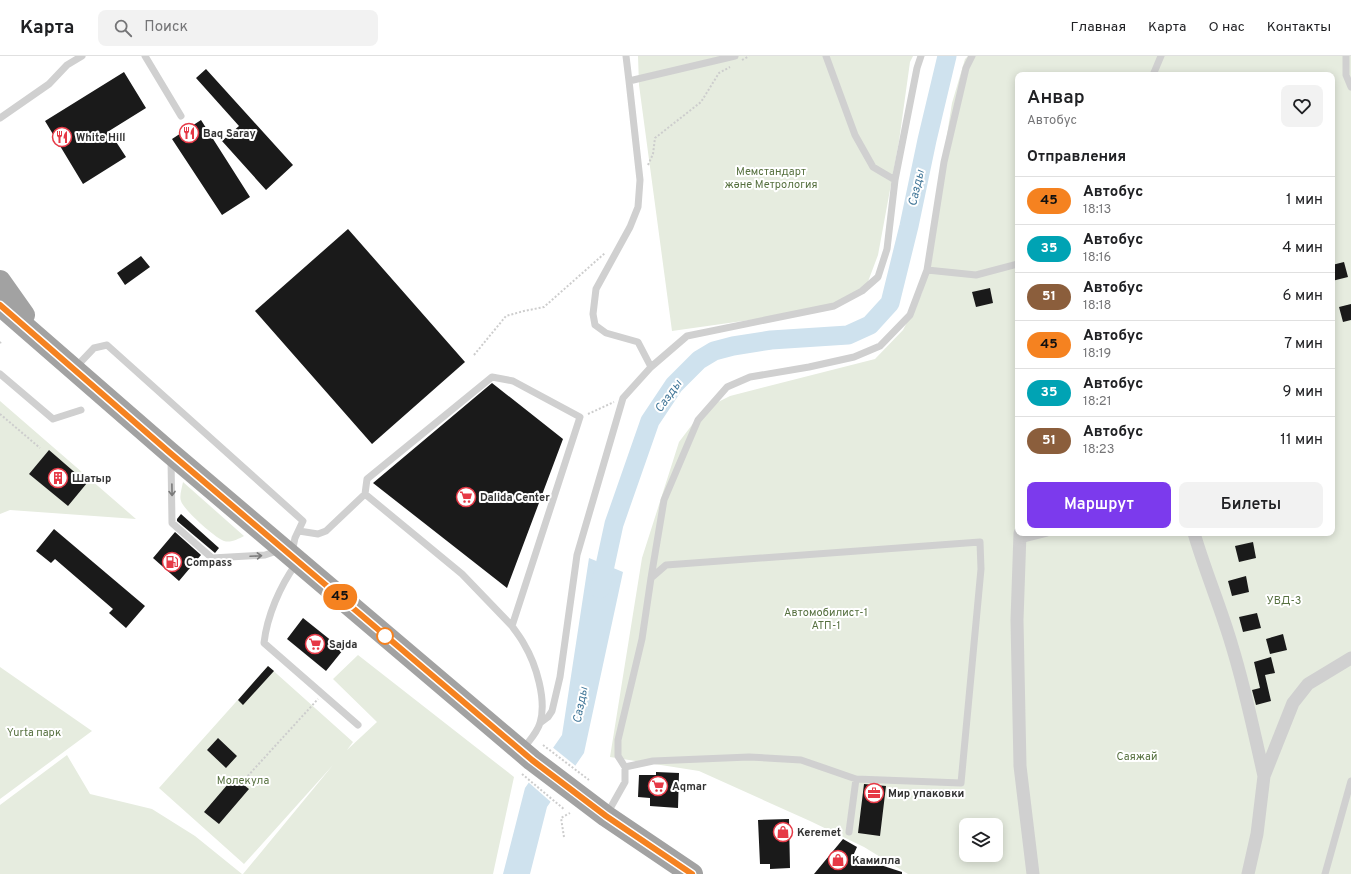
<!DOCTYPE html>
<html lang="ru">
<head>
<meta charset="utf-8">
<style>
  body { margin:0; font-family:Overpass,sans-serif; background:#f2f2f2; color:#202124; height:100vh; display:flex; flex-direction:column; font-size:15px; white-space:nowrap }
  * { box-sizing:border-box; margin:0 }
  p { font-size:13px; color:#757577 }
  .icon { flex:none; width:22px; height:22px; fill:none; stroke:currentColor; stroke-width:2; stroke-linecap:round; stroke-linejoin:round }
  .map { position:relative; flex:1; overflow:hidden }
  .sheet { position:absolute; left:1015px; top:16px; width:320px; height:464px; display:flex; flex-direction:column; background:#fff; border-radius:8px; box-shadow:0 2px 10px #0003 }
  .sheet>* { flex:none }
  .badge { padding:0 8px; border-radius:13px; font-size:14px; line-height:26px }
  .buttons { position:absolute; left:959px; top:762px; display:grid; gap:8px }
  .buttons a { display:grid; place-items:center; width:44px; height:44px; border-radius:8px; background:#fff; box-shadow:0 2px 10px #0003; font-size:20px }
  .map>.badge { position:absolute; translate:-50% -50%; box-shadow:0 0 0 2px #fff }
  h2 { padding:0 12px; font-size:15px; line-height:36px }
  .round { display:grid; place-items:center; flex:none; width:42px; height:42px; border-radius:8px; background:#f2f2f2 }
  .headline { display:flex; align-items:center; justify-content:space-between; height:68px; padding:0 12px }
  h1 { font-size:19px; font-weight:600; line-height:30px }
  .primary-button { display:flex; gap:8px; margin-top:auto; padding:8px 12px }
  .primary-button a { flex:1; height:46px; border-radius:8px; background:#7c3aed; color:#fff; font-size:16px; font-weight:600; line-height:46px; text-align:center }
  .primary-button a+a { background:#f2f2f2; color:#202124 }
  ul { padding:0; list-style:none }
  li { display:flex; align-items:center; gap:12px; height:48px; padding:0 12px; border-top:1px solid #e0e0e0 }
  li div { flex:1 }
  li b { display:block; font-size:15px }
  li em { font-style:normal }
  li .badge { min-width:44px; font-weight:700; text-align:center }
  header { display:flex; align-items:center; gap:24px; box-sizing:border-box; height:56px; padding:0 20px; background:#fff; border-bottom:1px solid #e0e0e0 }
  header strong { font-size:19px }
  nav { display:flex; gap:22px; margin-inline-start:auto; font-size:14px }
  .search { width:280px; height:36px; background:#f2f2f2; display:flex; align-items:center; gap:10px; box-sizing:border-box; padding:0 14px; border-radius:8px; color:#757577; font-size:15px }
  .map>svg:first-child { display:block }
  .green { fill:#e6ecdf; fill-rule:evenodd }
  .water { fill:#cfe2ee }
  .pier { fill:#fff }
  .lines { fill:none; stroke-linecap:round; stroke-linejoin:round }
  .river { stroke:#cfe2ee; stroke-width:19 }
  .building { fill:#1a1a1a }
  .path { stroke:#cdcdcd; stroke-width:2; stroke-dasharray:2 2; stroke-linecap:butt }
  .service { stroke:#d0d0d0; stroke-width:7 }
  .minor { stroke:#d0d0d0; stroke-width:13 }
  .trunk { stroke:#a2a2a2; stroke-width:22 }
  .oneway { stroke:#7a7a7a }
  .line-casing { stroke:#fff; stroke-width:9 }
  .line { stroke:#f58220; stroke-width:6 }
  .stop-dot { fill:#fff; stroke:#f58220; stroke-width:2 }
  .labels { text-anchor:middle; stroke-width:4; stroke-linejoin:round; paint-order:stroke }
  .poi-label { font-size:11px; font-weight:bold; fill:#333; stroke:#fff; text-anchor:start }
  .park-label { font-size:11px; fill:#56703f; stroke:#fff }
  .water-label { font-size:12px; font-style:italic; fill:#3f7597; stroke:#fff }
</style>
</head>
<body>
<header>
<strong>Карта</strong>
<div class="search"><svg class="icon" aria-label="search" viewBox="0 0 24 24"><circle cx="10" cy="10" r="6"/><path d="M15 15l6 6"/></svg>Поиск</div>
<nav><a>Главная</a><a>Карта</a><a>О нас</a><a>Контакты</a></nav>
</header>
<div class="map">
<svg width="1351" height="818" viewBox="0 0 1351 818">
  <rect width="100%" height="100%" fill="#fff"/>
  <path class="green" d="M638 0H913L910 6 899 85 878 199 866 231 820 254 672 275 639 29Z
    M968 0H1351V818H908L864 791 810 765 699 715 610 701 642 502 679 386 704 353 730 340 875 303 903 274 922 237 952 47 965 3ZM1018 19H1332V477H1018ZM966 769H996V799H966Z
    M0 345 136 463 10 454 0 458Z
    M183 426 244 480C238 483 231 487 224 485 215 482 183 453 181 445 179 440 182 432 183 426Z
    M358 599 514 721 493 818H243L333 709 244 808 159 732 268 610 353 686 347 694 377 666 333 623Z
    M0 611 92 675 0 743Z
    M67 699 90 738 152 753 195 780 242 818H0V749Z"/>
  <path class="water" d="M589 502 623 516 584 697 547 751 530 818H503L525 732 562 679Z"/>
  <path class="pier" d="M551 690 577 711 552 747 527 725Z"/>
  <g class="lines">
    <path class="river" d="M600 533 606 505 614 468 650 365 674 329 699 304 714 295 733 290 771 284 848 279 870 269 890 247 909 170 927 84 947 0"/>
  </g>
  <path class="building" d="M206 13 293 109 266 134 222 85 239 70 196 22Z
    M124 16 146 52 109 75 126 101 83 128 45 65Z
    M201 64 250 141 222 159 172 83Z
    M348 173 465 306 372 388 255 255Z
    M141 200 150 211 125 229 117 217Z
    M1344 206 1348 221 1332 225V209Z
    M990 232 993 247 976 251 972 236Z
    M1351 248V264L1343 266 1339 251Z
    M492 327 563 383 507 532 373 427Z
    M49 394 87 427 68 450 29 418Z
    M181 458 219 492 215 497 177 465V463Z
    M54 473 145 550 126 572 109 557 113 553 55 503 51 507 36 495Z
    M175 476 201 499 179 525 153 502Z
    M1253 486 1256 502 1239 506 1235 490Z
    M1246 520 1249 536 1232 540 1228 525Z
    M1257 557 1261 572 1243 576 1239 561Z
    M303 562 343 594 326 615 287 583Z
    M1283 578 1287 594 1270 598 1266 583Z
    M1271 601 1275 617 1265 619 1271 645 1256 649 1252 634 1260 632 1254 606Z
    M268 610 274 615 243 649 238 644Z
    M218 682 237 700 226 712 207 694Z
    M656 716 679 717 678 752 650 750V742L638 741 639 719H656Z
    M234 721 249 733 219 768 204 756Z
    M864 728 886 730 880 780 858 777Z
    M789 763 790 812 770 813V808H760L758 764Z
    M843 783 857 791 853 800 902 816V818H814Z"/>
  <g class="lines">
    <path class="path" d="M742 4 749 0
      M648 109 653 98 655 82 701 46 719 17 730 11
      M0 287 1 286
      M474 299 506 260 524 255 544 251 605 197
      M0 358 40 392
      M588 358 614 346
      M543 689 589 724
      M522 718 565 754
      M245 723 318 643
      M564 781 561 762 570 757"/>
    <path class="service" d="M145 0 181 60
      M626 0 629 25 735 0
      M1346 0V19L1351 31
      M1153 19 1161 0
      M629 25 640 124 638 151 630 171 596 233 593 258 595 269 606 277 638 286 651 311
      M0 62 49 28 67 9 82 0
      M895 124 917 12 921 0
      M927 214 976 219 1018 208
      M75 312 94 292 107 289 303 465 295 482 292 496
      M0 318 53 363 81 354
      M171 403 172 467 212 502 265 499 280 494
      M299 475 318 478 326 475 365 438 367 423 492 321 513 325 580 361 512 570 462 518 365 438
      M1019 484 1047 477
      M296 508C280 530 267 560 264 587L358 669
      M651 522 664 444 698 364 727 331 750 321 809 311 854 301 880 290 910 259 927 214 944 106 966 12 972 0
      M512 570C516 576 521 582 524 588 536 608 547 644 540 667 537 677 529 685 523 693
      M540 667 548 661 552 655 560 621 577 499 623 342 651 311 687 280 834 250 862 235 878 221 887 193 895 124 873 111 855 79 826 0
      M607 758 625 726V711L618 700V684L642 583 651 522 666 509 980 486 981 513 961 727 856 723 801 704 749 701 653 705 625 711
      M849 776 856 723
      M1325 818 1351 725"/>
    <path class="minor" d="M1020 477 1017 564 1020 710 1033 818
      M1194 477C1205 515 1221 552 1232 590 1245 632 1254 676 1264 720
      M1248 818 1257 778 1264 720 1293 647 1308 628 1351 602"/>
    <path class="trunk" d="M0 225 24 259
      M0 249 169 396 532 704 606 760 692 818"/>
  </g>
  <defs><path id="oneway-shaft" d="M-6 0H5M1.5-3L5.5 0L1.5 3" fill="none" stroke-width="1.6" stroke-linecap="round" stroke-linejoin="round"/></defs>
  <g class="oneway">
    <use href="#oneway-shaft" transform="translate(172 434) rotate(89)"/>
    <use href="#oneway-shaft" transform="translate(256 500) rotate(-3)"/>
  </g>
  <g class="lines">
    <g class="line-casing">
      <path id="line" d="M0 249 169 396 532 704 606 760 692 818"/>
    </g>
    <use href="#line" class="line"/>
  </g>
  <defs>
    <g id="restaurant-ring" transform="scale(1)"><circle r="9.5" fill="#fff" stroke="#e63946" stroke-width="1.5"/><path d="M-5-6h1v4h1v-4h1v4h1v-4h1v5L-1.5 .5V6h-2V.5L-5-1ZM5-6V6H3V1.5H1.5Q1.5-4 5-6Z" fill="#e63946"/></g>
    <g id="building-ring" transform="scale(1)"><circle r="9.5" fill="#fff" stroke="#e63946" stroke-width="1.5"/><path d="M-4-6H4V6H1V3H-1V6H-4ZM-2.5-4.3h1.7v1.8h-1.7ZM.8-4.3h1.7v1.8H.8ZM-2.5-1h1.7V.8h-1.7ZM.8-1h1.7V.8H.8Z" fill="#e63946"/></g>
    <g id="supermarket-ring" transform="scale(1)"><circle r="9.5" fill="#fff" stroke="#e63946" stroke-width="1.5"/><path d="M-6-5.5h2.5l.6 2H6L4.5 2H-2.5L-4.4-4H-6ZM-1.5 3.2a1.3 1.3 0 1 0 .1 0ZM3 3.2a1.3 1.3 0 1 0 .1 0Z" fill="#e63946"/></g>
    <g id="fuel-ring" transform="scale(1)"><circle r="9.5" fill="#fff" stroke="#e63946" stroke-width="1.5"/><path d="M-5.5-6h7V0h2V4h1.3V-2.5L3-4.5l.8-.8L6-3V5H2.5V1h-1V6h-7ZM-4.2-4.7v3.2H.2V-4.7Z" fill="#e63946"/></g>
    <g id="office-ring" transform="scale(1)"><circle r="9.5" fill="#fff" stroke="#e63946" stroke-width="1.5"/><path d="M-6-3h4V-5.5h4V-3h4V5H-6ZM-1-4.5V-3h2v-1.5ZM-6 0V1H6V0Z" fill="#e63946"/></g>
    <g id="shop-ring" transform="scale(1)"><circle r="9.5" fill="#fff" stroke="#e63946" stroke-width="1.5"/><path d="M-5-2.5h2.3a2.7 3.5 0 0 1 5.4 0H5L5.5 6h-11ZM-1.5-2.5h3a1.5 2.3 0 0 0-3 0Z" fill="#e63946"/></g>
  </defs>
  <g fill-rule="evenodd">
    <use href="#restaurant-ring" x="189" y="77"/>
    <use href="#restaurant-ring" x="62" y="81"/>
    <use href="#building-ring" x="58" y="422"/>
    <use href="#supermarket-ring" x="466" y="441"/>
    <use href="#fuel-ring" x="172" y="506"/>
    <use href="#supermarket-ring" x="315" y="588"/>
    <use href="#supermarket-ring" x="658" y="730"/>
    <use href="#office-ring" x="874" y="737"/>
    <use href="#shop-ring" x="783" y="776"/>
    <use href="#shop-ring" x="838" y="804"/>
  </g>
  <circle class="stop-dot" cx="385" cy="580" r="8"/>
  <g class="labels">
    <g class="poi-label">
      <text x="203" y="81">Baq Saray</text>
      <text x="76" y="85">White Hill</text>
      <text x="72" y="426">Шатыр</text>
      <text x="480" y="445">Dalida Center</text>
      <text x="186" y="510">Compass</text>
      <text x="329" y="592">Sajda</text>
      <text x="672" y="734">Aqmar</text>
      <text x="888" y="741">Мир упаковки</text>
      <text x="797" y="780">Keremet</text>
      <text x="852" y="808">Камилла</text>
    </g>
    <g class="park-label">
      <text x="771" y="119">Мемстандарт<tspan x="771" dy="13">және Метрология</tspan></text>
      <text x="1284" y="548">УВД-3</text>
      <text x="826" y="560">Автомобилист-1<tspan x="826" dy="13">АТП-1</tspan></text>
      <text x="34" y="680">Yurta парк</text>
      <text x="1137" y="704">Саяжай</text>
      <text x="243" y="728">Молекула</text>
    </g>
    <g class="water-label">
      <text transform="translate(916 132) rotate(-77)" y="4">Сазды</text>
      <text transform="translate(668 340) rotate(-54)" y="4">Сазды</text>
      <text transform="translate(580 649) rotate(-79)" y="4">Сазды</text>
    </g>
  </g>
</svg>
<div class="buttons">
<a><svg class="icon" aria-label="layers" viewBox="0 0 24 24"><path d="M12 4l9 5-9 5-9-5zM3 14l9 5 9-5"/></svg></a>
</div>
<b class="badge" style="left:340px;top:541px;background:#f58220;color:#111">45</b>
<section class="sheet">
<div class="headline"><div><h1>Анвар</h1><p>Автобус</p></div><a class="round"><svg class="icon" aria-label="heart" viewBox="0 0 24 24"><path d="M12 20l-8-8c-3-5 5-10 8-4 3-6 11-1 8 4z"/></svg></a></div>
<h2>Отправления</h2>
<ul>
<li><span class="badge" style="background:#f58220;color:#111">45</span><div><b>Автобус</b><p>18:13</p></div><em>1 мин</em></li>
<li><span class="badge" style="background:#00a3b4;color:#fff">35</span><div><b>Автобус</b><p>18:16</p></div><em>4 мин</em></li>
<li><span class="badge" style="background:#8b5e3c;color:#fff">51</span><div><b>Автобус</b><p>18:18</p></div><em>6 мин</em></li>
<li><span class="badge" style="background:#f58220;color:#111">45</span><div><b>Автобус</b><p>18:19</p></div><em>7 мин</em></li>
<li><span class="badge" style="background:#00a3b4;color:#fff">35</span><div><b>Автобус</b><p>18:21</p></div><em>9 мин</em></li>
<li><span class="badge" style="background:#8b5e3c;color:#fff">51</span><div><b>Автобус</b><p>18:23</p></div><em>11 мин</em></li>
</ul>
<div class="primary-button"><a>Маршрут</a><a>Билеты</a></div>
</section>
</div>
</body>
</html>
